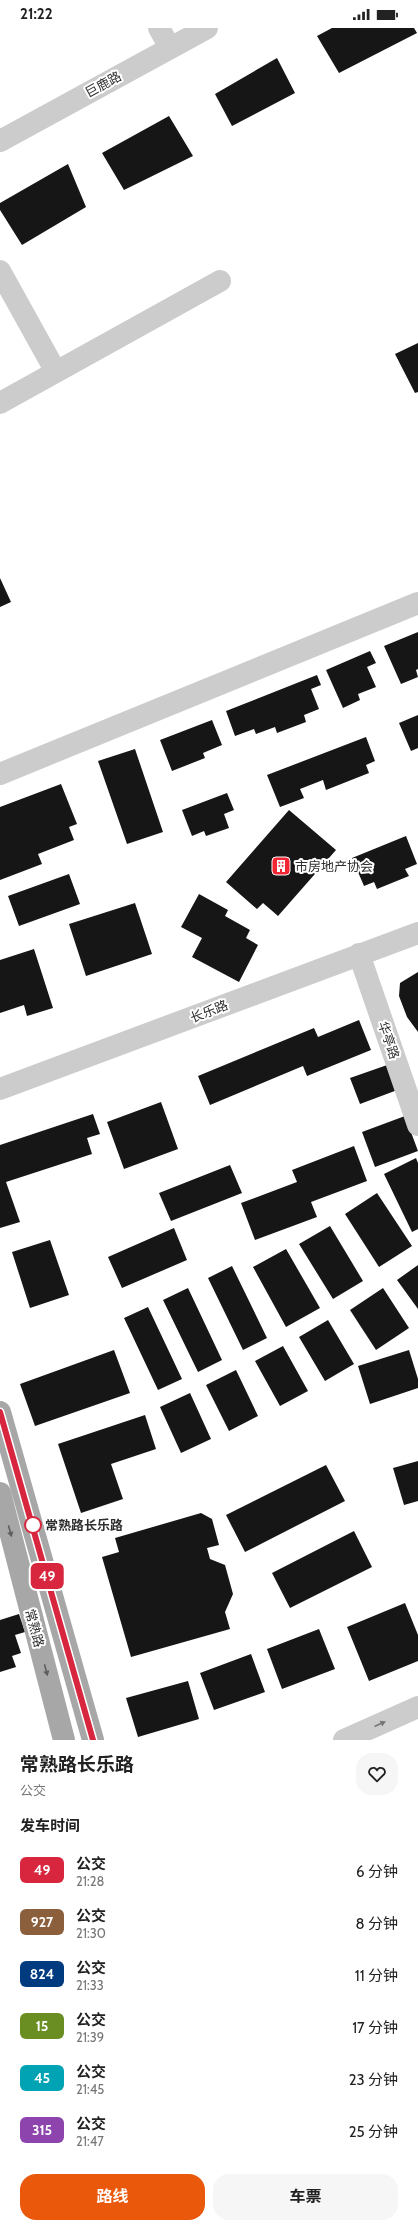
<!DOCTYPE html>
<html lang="zh">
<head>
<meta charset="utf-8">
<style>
  body { margin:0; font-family:Cabin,"Noto Sans SC",sans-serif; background:#f6f6f6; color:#222; height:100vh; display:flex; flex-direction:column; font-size:15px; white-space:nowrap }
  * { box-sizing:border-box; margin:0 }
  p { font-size:13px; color:#767676 }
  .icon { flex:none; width:22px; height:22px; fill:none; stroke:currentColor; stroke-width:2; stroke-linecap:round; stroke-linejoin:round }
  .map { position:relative; height:1712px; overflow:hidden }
  .sheet { display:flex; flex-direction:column; background:#fff; flex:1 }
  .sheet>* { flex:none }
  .badge { padding:0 8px; border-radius:6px; font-size:14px; line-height:26px }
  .map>.badge { position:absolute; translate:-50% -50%; box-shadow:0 0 0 2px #fff }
  h2 { padding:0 20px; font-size:15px; line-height:36px }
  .round { display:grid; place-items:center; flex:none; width:42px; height:42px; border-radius:16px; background:#f6f6f6 }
  .headline { display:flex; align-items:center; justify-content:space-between; height:68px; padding:0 20px }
  h1 { font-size:19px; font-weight:700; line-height:30px }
  .primary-button { display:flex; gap:8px; margin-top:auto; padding:8px 20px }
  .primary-button a { flex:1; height:46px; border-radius:16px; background:#ea580c; color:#fff; font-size:16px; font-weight:700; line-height:46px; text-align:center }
  .primary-button a+a { background:#f6f6f6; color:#222 }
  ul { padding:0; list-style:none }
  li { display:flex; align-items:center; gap:12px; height:52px; padding:0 20px }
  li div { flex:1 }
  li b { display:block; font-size:15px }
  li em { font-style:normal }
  li .badge { min-width:44px; font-weight:700; text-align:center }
  .status { display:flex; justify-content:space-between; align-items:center; height:28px; padding:0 20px; background:#fff; direction:ltr }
  .status svg { height:11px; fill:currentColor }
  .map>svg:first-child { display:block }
  .building { fill:#161616 }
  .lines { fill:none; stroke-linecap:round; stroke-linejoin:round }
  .minor { stroke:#ccc; stroke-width:22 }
  .major { stroke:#a7a7a7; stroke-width:22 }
  .oneway { fill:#5f5f5f }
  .oneway2 { fill:#767676 }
  .line-casing { stroke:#fff; stroke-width:9 }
  .line { stroke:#d7263d; stroke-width:6 }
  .stop-dot { fill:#fff; stroke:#d7263d; stroke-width:2 }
  .labels { text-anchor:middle; stroke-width:4; stroke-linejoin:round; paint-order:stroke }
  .street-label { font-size:13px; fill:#2f2f2f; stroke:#fff }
  .poi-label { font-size:13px; fill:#2f2f2f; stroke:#fff; text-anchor:start }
  .stop-label { font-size:13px; font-weight:bold; fill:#2f2f2f; stroke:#fff; text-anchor:start }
</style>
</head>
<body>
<div class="status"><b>21:22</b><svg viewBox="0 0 49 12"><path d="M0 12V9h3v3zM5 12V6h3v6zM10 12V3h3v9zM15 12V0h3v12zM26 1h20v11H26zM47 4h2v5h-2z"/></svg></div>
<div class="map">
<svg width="418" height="1712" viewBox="0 0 418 1712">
  <rect width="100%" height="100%" fill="#fff"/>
  <path class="building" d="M332 0H414L417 5 339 45 317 8Z
    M277 30 295 65 232 98 215 66Z
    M169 88 193 128 124 162 102 125Z
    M68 136 86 179 22 217 0 182V175Z
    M418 315V364L415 365 395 326Z
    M0 550 11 574 0 579Z
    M418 604V641L416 642 418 649 401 656 384 618Z
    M370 623 376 635 367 639 376 659 358 666 360 672 343 680 326 642Z
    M317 647 321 657 311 661 319 681 304 687 306 694 277 705 275 699 256 706 254 701 235 708 226 683Z
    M418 687V720L411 723 399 695Z
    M212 692 222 717 203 725 205 730 172 743 160 712Z
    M366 709 375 733 366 737 369 745 326 762 323 752 300 761 304 770 280 779 267 747Z
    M135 721 163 804 127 816 98 733Z
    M61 756 77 796 69 799 74 812 38 826 42 836 0 852V779Z
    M227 765 234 782 224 786 229 800 206 808 204 803 192 808 182 782Z
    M289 782 336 822 278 888 263 875 257 881 226 854Z
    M406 808 417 836 405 841 409 848 377 861 374 854 364 858 352 830Z
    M69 846 80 876 19 898 8 868Z
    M199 866 228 882 225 888 250 902 246 910 258 917 239 954 192 929 202 910 181 899Z
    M135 875 152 926 86 948 69 896Z
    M34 921 53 980 27 988 24 977 0 985V932Z
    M418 944V1004L407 989 399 968 400 955Z
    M359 992 371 1022 307 1048 303 1038 210 1077 198 1048 314 1000 318 1009Z
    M390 1036 400 1061 360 1076 350 1050Z
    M161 1074 178 1121 124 1141 107 1094Z
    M93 1086 100 1106 87 1110 92 1126 6 1154 20 1194 0 1200V1117Z
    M405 1088 418 1123 375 1139 362 1104Z
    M354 1118 367 1153 311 1174 317 1189 255 1212 241 1175 297 1154 292 1142Z
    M416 1130 418 1135V1201L412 1204 384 1146Z
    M230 1137 242 1165 171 1193 159 1165Z
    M377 1165 412 1218 379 1239 345 1186Z
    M330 1198 363 1253 333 1271 299 1216Z
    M174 1200 187 1232 122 1260 108 1229Z
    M50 1212 69 1267 30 1280 12 1224Z
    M286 1221 320 1280 286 1299 253 1239Z
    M418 1237V1281L397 1252Z
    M232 1238 267 1310 243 1322 208 1250Z
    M188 1260 222 1332 198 1344 163 1272Z
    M383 1260 409 1300 376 1322 350 1282Z
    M148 1279 182 1351 158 1362 124 1290Z
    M328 1292 354 1336 325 1353 299 1309Z
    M283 1318 308 1363 280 1378 255 1333Z
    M114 1322 130 1365 35 1398 20 1356Z
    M409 1322 418 1351V1360L370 1376 358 1338Z
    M236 1342 258 1388 229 1403 206 1357Z
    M190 1365 211 1411 181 1425 160 1379Z
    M145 1387 156 1421 111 1436 123 1471 81 1485 58 1416Z
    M418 1433V1473L404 1477 393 1440Z
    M326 1437 345 1473 245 1524 226 1487Z
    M201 1485 212 1491 219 1517 207 1520 210 1531 225 1537 233 1566 225 1584 230 1601 131 1629 102 1529 119 1524 115 1510Z
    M354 1503 372 1539 290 1580 272 1545Z
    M405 1575 418 1607V1633L369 1653 347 1599Z
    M19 1586 25 1604 15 1607 21 1625 12 1628 16 1639 0 1644V1592Z
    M319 1601 335 1641 282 1661 267 1621Z
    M251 1626 265 1664 214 1682 200 1645Z
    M188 1653 199 1691 138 1709 126 1670Z"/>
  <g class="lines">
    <path class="minor" d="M159 0 170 20
      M0 113 207 0
      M0 243 56 344
      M0 375 220 253
      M0 746 418 575
      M359 926 418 1097
      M0 1061 418 905
      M344 1712 418 1679"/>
    <path class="major" d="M0 1384 93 1712
      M0 1465 64 1712"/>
  </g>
  <defs><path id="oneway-solid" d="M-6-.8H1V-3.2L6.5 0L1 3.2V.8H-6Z"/></defs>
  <g class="oneway">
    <use href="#oneway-solid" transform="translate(10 1503) rotate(75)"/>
    <use href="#oneway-solid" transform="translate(46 1642) rotate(75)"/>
  </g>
  <use class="oneway2" href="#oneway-solid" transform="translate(380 1696) rotate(-24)"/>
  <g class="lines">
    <g class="line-casing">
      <path id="line" d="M0 1384 93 1712"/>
    </g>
    <use href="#line" class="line"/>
  </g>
  <defs>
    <g id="building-square" transform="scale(1)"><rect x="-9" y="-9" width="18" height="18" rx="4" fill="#f22633" stroke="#fff"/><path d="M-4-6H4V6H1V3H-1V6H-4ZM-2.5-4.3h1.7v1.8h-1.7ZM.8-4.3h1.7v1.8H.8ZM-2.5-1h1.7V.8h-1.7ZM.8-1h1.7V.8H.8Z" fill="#fff"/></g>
  </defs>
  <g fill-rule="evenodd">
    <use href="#building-square" x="281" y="838"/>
  </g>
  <circle class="stop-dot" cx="33" cy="1497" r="8"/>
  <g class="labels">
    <g class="street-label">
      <text transform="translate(103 56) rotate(-29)" y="5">巨鹿路</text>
      <text transform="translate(209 983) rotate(-21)" y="5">长乐路</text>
      <text transform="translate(389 1012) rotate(71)" y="5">华亭路</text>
      <text transform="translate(35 1600) rotate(75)" y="5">常熟路</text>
    </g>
    <g class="poi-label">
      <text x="295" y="843">市房地产协会</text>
    </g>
    <g class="stop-label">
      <text x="45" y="1502">常熟路长乐路</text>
    </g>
  </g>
</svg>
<b class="badge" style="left:47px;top:1548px;background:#d7263d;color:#fff">49</b>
</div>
<section class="sheet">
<div class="headline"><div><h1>常熟路长乐路</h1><p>公交</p></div><a class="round"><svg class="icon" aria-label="heart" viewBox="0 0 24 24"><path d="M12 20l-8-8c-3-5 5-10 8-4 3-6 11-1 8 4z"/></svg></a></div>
<h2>发车时间</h2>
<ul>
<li><span class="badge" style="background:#d7263d;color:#fff">49</span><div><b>公交</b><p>21:28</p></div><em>6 分钟</em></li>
<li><span class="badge" style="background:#8b5e3c;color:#fff">927</span><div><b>公交</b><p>21:30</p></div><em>8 分钟</em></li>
<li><span class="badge" style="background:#003b80;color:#fff">824</span><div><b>公交</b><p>21:33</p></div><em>11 分钟</em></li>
<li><span class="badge" style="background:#6b8e23;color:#fff">15</span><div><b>公交</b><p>21:39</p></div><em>17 分钟</em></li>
<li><span class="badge" style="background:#00a3b4;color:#fff">45</span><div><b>公交</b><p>21:45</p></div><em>23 分钟</em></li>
<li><span class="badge" style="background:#8e44ad;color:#fff">315</span><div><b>公交</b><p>21:47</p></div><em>25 分钟</em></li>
</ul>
<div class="primary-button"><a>路线</a><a>车票</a></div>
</section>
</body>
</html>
